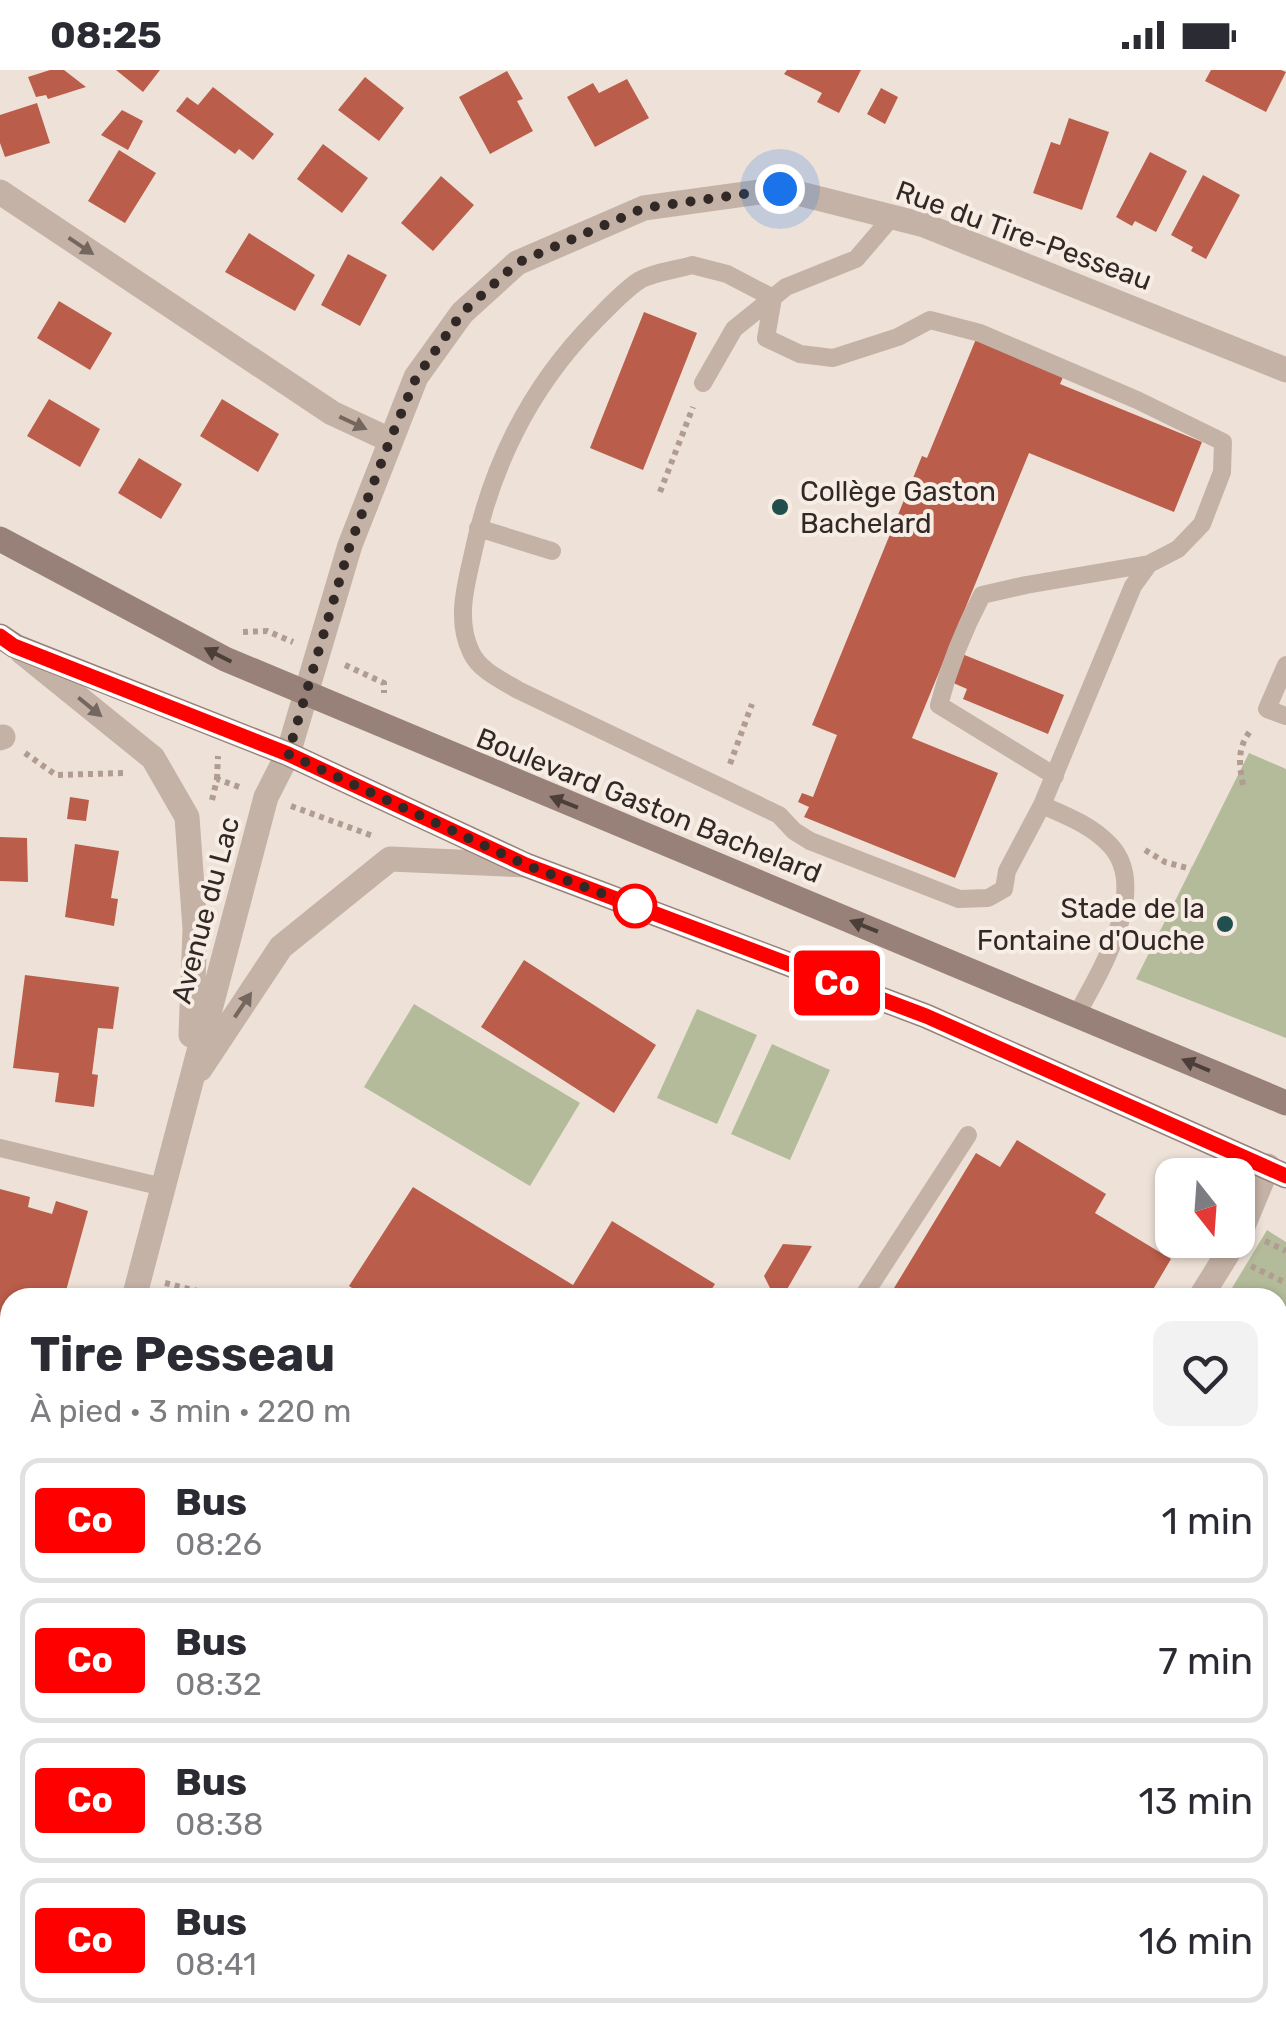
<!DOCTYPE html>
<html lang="fr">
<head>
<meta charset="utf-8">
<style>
  body { margin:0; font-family:Rubik,sans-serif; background:#f2f2f3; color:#2b2b33; height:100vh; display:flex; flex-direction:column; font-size:38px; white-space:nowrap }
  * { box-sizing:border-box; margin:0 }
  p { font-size:32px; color:#7c7c81 }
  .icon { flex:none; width:55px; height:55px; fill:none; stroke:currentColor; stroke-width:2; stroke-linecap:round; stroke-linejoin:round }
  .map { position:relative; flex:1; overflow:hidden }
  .panel { position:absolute; left:0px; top:1218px; width:1288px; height:752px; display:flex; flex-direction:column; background:#fff; border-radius:30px 30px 0 0; box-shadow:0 2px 8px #0004 }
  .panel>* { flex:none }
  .badge { padding:0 20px; border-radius:8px; font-size:35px; line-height:65px }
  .needle { width:65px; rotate:163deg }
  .buttons { position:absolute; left:1155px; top:1088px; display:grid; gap:20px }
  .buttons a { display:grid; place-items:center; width:100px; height:100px; border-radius:20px; background:#fff; box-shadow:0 2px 8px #0004; font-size:50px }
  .you { position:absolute; width:50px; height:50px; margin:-25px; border:8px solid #fff; border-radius:50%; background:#1a73e8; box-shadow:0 0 0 15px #1a73e833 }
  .map>.badge { position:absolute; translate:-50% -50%; box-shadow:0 0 0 5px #fff }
  .round { display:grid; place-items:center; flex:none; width:105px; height:105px; border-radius:20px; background:#f2f2f3 }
  .head { display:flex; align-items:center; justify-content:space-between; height:170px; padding:0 30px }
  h1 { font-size:48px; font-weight:700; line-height:75px }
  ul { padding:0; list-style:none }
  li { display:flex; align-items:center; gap:30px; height:125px; margin:0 20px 15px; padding:0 10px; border:5px solid #e1e1e2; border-radius:20px }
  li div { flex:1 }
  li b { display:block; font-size:38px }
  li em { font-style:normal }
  li .badge { min-width:110px; font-weight:700; text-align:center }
  .status { display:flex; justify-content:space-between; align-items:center; height:70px; padding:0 50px; background:#fff; direction:ltr }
  .status svg { height:28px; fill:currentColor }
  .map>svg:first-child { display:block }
  .green { fill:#b3bb9a }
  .building { fill:#ba5d4a }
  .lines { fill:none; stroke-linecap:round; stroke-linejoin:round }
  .path { stroke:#b09c90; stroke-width:6; stroke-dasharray:5 5; stroke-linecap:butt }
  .service { stroke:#c5b2a6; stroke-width:18 }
  .minor { stroke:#c5b2a6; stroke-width:25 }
  .secondary { stroke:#988178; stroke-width:25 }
  .oneway { fill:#746760 }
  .oneway2 { fill:#4c3f3a }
  .line-casing { stroke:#fff; stroke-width:22 }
  .line { stroke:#f00; stroke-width:15 }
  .walk { stroke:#322926; stroke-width:10; stroke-dasharray:0 18 }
  .poi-dot { fill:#204f4e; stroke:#f7ede4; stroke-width:4 }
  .stop-dot { fill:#fff; stroke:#f00; stroke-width:5 }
  .labels { text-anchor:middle; stroke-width:8; stroke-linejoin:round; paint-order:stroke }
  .street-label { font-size:28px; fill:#322926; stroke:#f7ede4 }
  .poi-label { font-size:28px; fill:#322926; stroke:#f7ede4; text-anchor:start }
</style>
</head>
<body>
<div class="status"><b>08:25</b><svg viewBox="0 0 49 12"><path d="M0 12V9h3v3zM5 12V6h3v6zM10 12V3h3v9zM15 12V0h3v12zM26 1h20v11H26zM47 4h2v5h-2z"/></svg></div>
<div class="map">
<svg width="1286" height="1969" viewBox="0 0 1286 1969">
  <rect width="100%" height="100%" fill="#eee2d8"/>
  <path class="green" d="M1249 683 1286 699V968L1136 909Z
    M414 934 580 1033 530 1116 364 1017Z
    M697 939 757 965 717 1054 657 1028Z
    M772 974 830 1000 790 1090 731 1064Z
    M1267 1160 1286 1172V1912H1278V1228H1226Z
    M10 1324V1424L0 1426V1325Z
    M346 1960H496L490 1969H360Z"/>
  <path class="building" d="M50 0H64L86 17 48 29 46 25 36 27 28 7Z
    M116 0H160L143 22Z
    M787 0H861L839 43 817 32 822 23 784 4Z
    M1211 0H1281L1286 2 1266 42 1205 11Z
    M507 1 523 29 517 31 533 61 490 84 459 27Z
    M365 7 404 38 379 71 338 40Z
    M627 9 649 48 595 77 567 27 593 13 599 23Z
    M213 17 274 64 253 90 239 79 235 84 176 41 187 27 198 35Z
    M881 18 898 27 885 54 867 44Z
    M37 33 50 73 5 87 0 73V45Z
    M122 40 143 51 128 80 101 65Z
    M1069 48 1109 62 1082 140 1033 123 1051 72 1060 75Z
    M323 74 368 108 342 143 297 109Z
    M119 80 156 103 125 153 88 131Z
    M1150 82 1187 101 1156 162 1135 151 1132 156 1116 147Z
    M1203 105 1240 125 1206 189 1191 181 1193 177 1171 165Z
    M441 106 474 135 433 181 401 153Z
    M249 163 315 205 295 241 225 202Z
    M348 184 387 205 360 256 321 235Z
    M59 231 112 263 90 300 37 268Z
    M644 242 697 263 643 400 590 378Z
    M976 269 1064 305 1060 314 1202 372 1174 442 1029 383 912 668 998 703 955 808 804 747 809 737 798 732 802 723 813 727 837 665 812 655 922 386 927 388Z
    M49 329 100 359 80 397 27 366Z
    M222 329 279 364 258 402 200 366Z
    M139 388 182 414 161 449 118 423Z
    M962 584 1064 625 1048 664 963 629 967 619 951 612Z
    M70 727 89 730 86 751 67 749Z
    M0 767 27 768 28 812 0 811Z
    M75 774 119 781 111 828 118 829 114 856 65 847Z
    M524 890 656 975 614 1043 481 957Z
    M25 905 119 917 113 959 98 958 92 1004 98 1005 94 1037 55 1032 59 1003 13 998Z
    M1017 1070 1106 1124 1095 1143 1171 1189 1148 1228H888L976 1083 1000 1097Z
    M413 1117 573 1215 612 1151 715 1214 706 1228H368L349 1216Z
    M0 1119 30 1127 28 1137 52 1144 56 1131 88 1141 64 1228H10V1290L0 1287Z
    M783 1174 812 1176 782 1228H775L764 1206Z
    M1278 1344 1286 1349V1395L1278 1409Z
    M436 1960H465L460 1969H449Z
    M1093 1960H1214L1208 1969H1087Z"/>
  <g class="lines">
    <path class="path" d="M660 422 693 337
      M243 562 267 561 293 572
      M345 595 384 613V623
      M25 683 56 705 125 703
      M730 694 752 634
      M217 709 218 686
      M1243 715C1239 693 1237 678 1251 660
      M212 730 217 709 242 718
      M291 736 373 766
      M1145 780 1165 792 1191 799
      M1265 1171 1286 1181
      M1251 1196 1286 1213
      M165 1213 225 1228
      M0 1342 10 1340
      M1278 1441 1286 1437
      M1278 1554 1286 1556
      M1278 1694 1286 1691
      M1278 1761 1286 1759
      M1278 1846 1286 1836"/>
    <path class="service" d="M692 195 727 204 773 228 766 268 800 284 833 288 898 267 930 250 980 263 1137 330 1223 372 1222 402 1202 454 1178 479 1149 494 1133 516 1042 735 1007 801 1004 819 988 828 959 829 810 771 794 761 779 745 518 620C501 610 479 600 471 582 457 553 464 522 471 492 490 399 528 319 595 251 608 238 624 220 640 210 654 202 676 200 692 195Z
      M703 313 734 259 786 217 856 189 892 147
      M478 458 552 481
      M1286 595 1267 639 1286 646
      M1055 706 939 635C949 596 963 561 982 525L1026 515 1149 494
      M1042 735C1067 746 1091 755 1110 775 1151 819 1100 902 1077 944
      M0 1078 163 1117
      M862 1228 968 1065
      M0 1943 10 1938"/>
    <path class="minor" d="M0 122 332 343 390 370
      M22 582 153 688 187 747 195 859 191 965
      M0 668 3 667
      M200 999 281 877 390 789 526 795
      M1238 1168 1268 1096
      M134 1228 266 727 288 684 350 475 416 307 462 243 517 193 644 138 781 119 924 155 1286 300
      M1200 1228 1236 1170
      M1278 1928H1286
      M199 1960 213 1969
      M1239 1969 1245 1960"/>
    <path class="secondary" d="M0 469 225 589 1286 1033
      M0 566 15 576 288 684 526 795 926 946 1286 1106"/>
  </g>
  <defs><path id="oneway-solid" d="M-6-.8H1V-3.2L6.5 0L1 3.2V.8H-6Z" transform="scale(2.5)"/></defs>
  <g class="oneway">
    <use href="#oneway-solid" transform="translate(81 176) rotate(34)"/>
    <use href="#oneway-solid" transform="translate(353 353) rotate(25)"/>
    <use href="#oneway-solid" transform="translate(90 637) rotate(39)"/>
    <use href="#oneway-solid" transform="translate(243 935) rotate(-56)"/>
  </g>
  <g class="oneway2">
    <use href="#oneway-solid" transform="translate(218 585) rotate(-153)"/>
    <use href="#oneway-solid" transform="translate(564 732) rotate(-158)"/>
    <use href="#oneway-solid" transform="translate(864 856) rotate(-158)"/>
    <use href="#oneway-solid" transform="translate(1196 995) rotate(-157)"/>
  </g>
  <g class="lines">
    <g class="line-casing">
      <path id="line" d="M0 566 14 576 288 684 526 795 926 946 1286 1106"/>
    </g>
    <use href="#line" class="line"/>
    <path class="walk" d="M635 836 526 795 288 684 350 475 390 370 416 308 462 243 517 193 644 138 780 119"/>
  </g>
  <g class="poi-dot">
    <circle cx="780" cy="437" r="10"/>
    <circle cx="1225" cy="854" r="10"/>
  </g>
  <circle class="stop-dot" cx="635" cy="836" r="20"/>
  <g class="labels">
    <g class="street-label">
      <text transform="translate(1024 165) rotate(20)" y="10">Rue du Tire-Pesseau</text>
      <text transform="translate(649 735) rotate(22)" y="10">Boulevard Gaston Bachelard</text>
      <text transform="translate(205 840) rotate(-75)" y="10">Avenue du Lac</text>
    </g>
    <g class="poi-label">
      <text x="800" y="431">Collège Gaston<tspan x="800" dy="32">Bachelard</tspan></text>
      <text x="1205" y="848" text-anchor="end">Stade de la<tspan x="1205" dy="32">Fontaine d'Ouche</tspan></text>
    </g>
  </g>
</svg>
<div class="buttons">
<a><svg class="needle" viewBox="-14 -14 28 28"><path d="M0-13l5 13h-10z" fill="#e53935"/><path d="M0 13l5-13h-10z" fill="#7c7c81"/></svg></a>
</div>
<div class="you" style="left:780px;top:119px"></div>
<b class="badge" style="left:837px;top:913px;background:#f00;color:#fff">Co</b>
<section class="panel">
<div class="head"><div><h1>Tire Pesseau</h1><p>À pied · 3 min · 220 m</p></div><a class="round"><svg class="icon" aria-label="heart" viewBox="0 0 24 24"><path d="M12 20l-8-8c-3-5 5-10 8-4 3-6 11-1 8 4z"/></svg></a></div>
<ul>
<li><span class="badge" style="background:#f00;color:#fff">Co</span><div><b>Bus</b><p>08:26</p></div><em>1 min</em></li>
<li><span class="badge" style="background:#f00;color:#fff">Co</span><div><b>Bus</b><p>08:32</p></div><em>7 min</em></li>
<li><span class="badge" style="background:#f00;color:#fff">Co</span><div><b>Bus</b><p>08:38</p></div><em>13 min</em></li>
<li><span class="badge" style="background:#f00;color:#fff">Co</span><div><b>Bus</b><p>08:41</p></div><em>16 min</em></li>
</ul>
</section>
</div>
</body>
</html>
